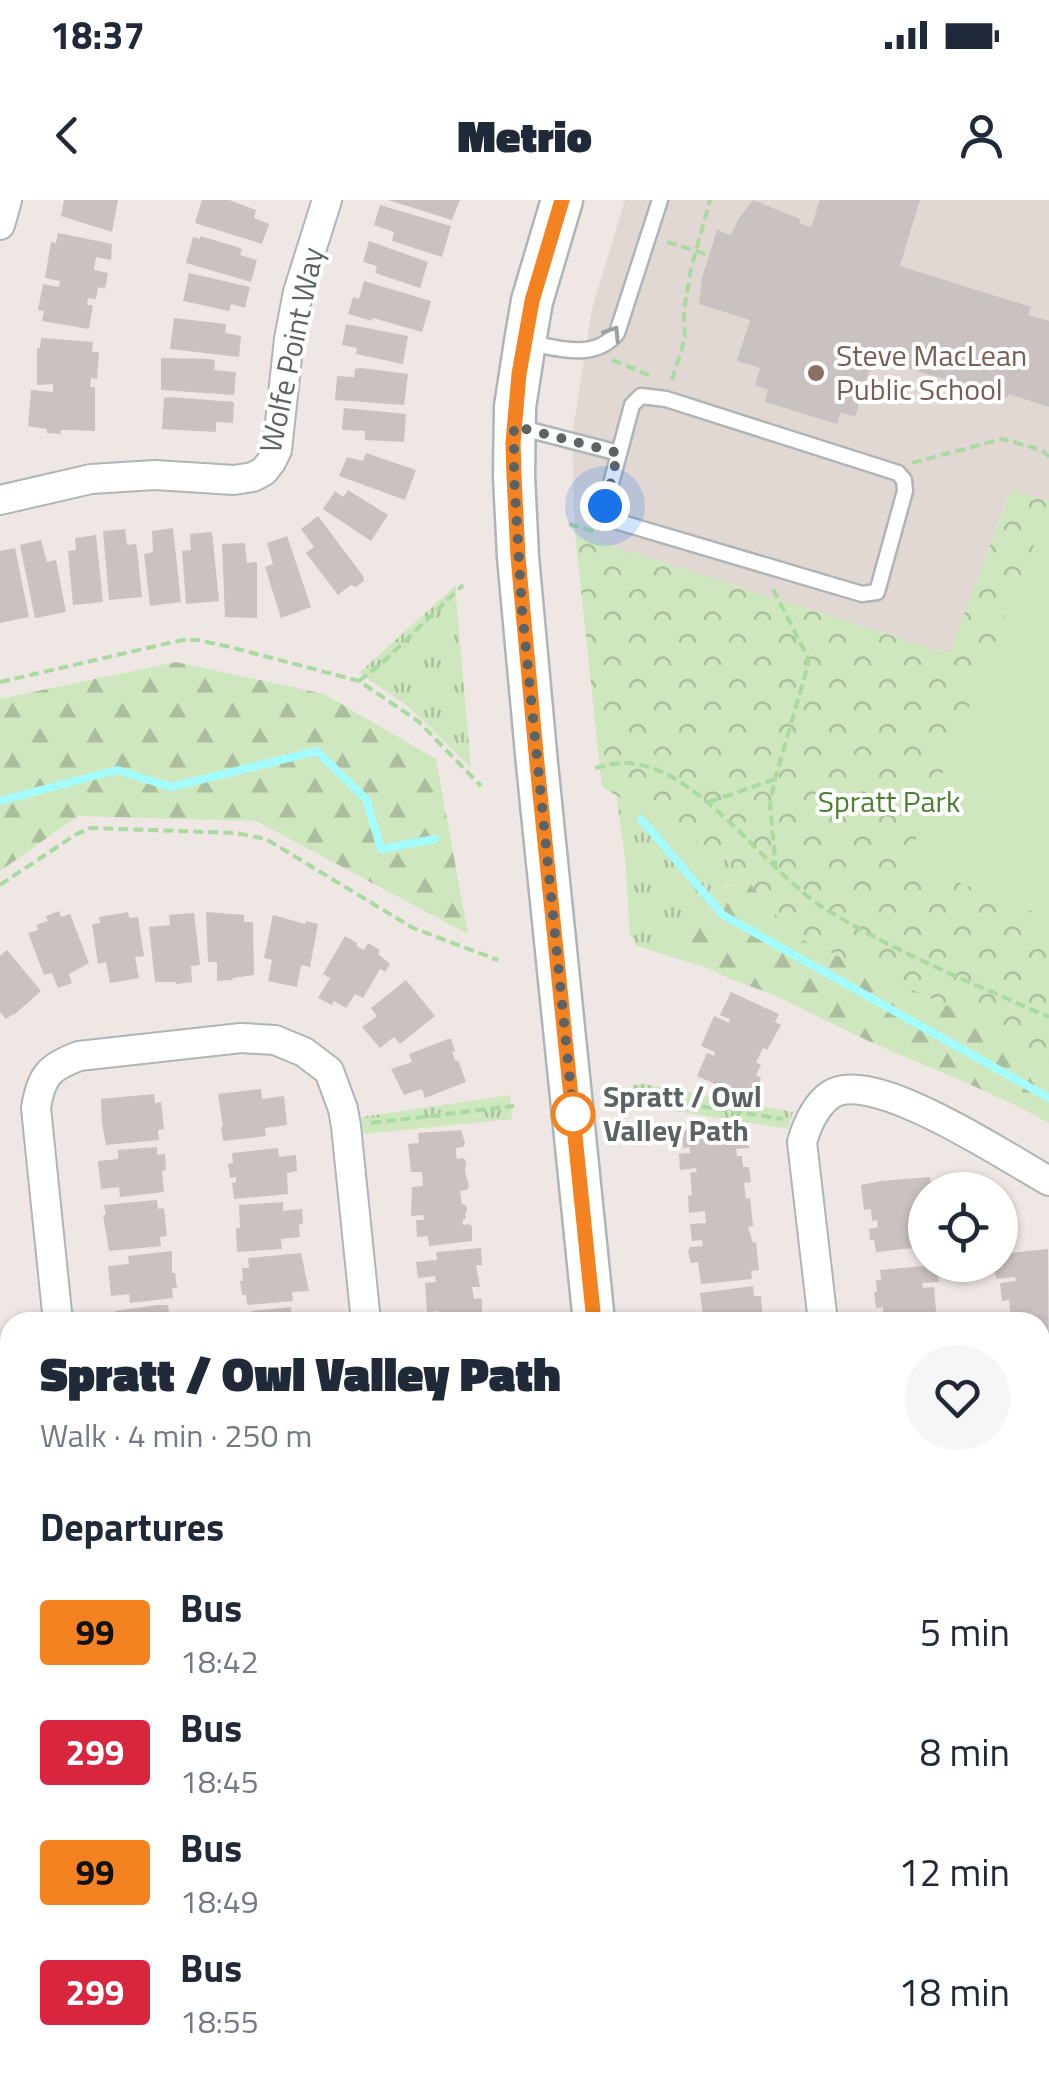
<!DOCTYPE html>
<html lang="en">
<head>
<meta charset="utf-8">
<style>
  body { margin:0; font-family:"Titillium Web",sans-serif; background:#f6f6f7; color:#1f2937; height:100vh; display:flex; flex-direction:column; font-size:38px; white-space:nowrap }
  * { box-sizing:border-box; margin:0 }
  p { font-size:32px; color:#747a83 }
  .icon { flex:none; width:55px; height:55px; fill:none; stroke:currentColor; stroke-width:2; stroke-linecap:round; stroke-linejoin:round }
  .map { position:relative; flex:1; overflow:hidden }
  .sheet { position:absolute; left:0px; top:1112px; width:1050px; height:762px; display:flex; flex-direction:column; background:#fff; border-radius:30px 30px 0 0; box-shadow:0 2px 8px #0004 }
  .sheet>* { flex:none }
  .badge { padding:0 20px; border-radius:8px; font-size:35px; line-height:65px }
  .controls { position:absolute; left:908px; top:972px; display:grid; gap:20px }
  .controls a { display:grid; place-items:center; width:110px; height:110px; border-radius:50%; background:#fff; box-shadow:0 2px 8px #0004; font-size:50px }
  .you { position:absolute; width:50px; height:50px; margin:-25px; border:8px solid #fff; border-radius:50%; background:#1a73e8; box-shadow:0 0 0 15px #1a73e833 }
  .map>.badge { position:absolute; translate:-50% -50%; box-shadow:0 0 0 5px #fff }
  h2 { padding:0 40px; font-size:38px; line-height:90px }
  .round { display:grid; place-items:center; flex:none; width:105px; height:105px; border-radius:52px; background:#f6f6f7 }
  .headline { display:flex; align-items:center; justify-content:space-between; height:170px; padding:0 40px }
  h1 { font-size:48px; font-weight:800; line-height:75px }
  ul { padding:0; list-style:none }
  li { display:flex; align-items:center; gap:30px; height:120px; padding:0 40px }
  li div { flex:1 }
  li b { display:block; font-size:38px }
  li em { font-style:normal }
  li .badge { min-width:110px; font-weight:700; text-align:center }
  .status { display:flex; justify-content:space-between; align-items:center; height:70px; padding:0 50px; background:#fff; direction:ltr }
  .status svg { height:28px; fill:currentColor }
  header { display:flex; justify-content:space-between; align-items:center; height:130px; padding:0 40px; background:#fff; font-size:45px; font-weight:800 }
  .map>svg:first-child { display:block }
  .education { fill:#e1d8d4 }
  .grass { fill:url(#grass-tufts) }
  .forest { fill:url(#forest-firs) }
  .park { fill:url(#park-crowns) }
  .garden { fill:#cfe7be }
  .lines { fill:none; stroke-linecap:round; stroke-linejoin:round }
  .stream { stroke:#a3fcff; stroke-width:8 }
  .building { fill:#cac2c0 }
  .lane-casing { stroke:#afb5b7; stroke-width:19 }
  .street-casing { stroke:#afb5b7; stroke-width:32 }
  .secondary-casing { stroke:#aeb5b7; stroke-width:45 }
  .path { stroke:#a9daa1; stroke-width:4; stroke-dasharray:10 5; stroke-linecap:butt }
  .lane { stroke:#fff; stroke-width:14 }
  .street { stroke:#fff; stroke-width:28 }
  .secondary { stroke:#fff; stroke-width:40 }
  .oneway { stroke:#9da1a3 }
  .line-casing { stroke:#fff; stroke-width:22 }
  .line { stroke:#f58220; stroke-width:15 }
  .walk { stroke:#5b6365; stroke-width:10; stroke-dasharray:0 18 }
  .education-dot { fill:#8d6e63; stroke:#fff; stroke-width:4 }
  .stop-dot { fill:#fff; stroke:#f58220; stroke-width:5 }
  .labels { text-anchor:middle; stroke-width:8; stroke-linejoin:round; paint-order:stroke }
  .street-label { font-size:30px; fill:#5b6365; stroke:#fff }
  .education-label { font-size:30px; fill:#785e54; stroke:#fff; text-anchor:start }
  .park-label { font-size:30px; fill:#4c8030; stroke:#fff }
  .stop-label { font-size:30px; font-weight:bold; fill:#5b6365; stroke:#fff; text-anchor:start }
</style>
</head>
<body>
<div class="status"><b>18:37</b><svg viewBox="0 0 49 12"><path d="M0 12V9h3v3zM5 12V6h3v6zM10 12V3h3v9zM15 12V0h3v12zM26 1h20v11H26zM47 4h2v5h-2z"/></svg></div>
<header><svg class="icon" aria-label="back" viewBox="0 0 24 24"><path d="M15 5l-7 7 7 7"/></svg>Metrio<svg class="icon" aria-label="person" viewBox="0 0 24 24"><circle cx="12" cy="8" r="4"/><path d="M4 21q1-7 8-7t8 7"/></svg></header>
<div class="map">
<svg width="1049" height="1874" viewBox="0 0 1049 1874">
  <defs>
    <pattern id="grass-tufts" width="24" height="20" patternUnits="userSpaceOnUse" patternTransform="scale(2.5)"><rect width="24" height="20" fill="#cfe7be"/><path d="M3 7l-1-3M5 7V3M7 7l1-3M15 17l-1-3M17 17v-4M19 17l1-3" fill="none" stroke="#abbf9e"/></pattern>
    <pattern id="forest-firs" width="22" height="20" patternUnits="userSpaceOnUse" patternTransform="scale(2.5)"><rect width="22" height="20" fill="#cfe7be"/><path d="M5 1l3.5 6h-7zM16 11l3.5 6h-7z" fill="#abbf9e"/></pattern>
    <pattern id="park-crowns" width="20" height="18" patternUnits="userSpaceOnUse" patternTransform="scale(2.5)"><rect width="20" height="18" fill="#cfe7be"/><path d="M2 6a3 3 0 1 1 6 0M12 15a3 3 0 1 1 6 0" fill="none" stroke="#abbf9e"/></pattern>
  </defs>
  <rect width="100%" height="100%" fill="#efe7e3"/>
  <path class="education" d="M625 0H1049V301L1010 291 950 454 575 334 572 236 592 109Z
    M14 1865H228L269 1874H12Z"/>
  <path class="grass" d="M455 386 471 568 409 507 359 473Z
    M616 594 734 663 750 683 724 686 691 757 708 768 637 746 630 734 625 657Z
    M644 884 793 912 788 929 644 906H634L632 885Z
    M510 895 512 919 363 934 361 917Z"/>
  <path class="forest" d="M176 462 324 494 436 559 468 734 256 621 78 616 0 671V499Z
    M750 683 792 735 966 814 1049 862V923C992 891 932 869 873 843 842 829 812 813 782 799 753 785 716 778 691 756 682 749 681 740 678 729 701 695 708 688 750 683Z"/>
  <path class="park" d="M1011 290 1049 301V862L966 814 792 735 734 663 602 587 575 334 949 454Z
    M741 1865H925L924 1874H810Z"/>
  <path class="garden" d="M1040 330 1049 333V718L907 662Z"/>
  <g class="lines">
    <path class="stream" d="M0 601 117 570 171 587 317 551 366 599 381 649 435 639
      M641 619 723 715 1049 898"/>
  </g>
  <path class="building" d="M64 0H118L112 32 61 16Z
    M202 0H229L256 10 254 18 269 24 262 44 195 23Z
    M388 0H460L452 20Z
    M753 0 800 19 799 23 811 27 820 0H920L900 66 1031 107 1028 115 1049 121V207L1009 194 1007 198 873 158 855 217 841 212 837 224 765 202 768 190 755 185 760 168 737 161 750 120 699 104 702 78 717 30 731 35 739 18Z
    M380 5 451 26 442 57 392 41 394 32 374 25Z
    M58 33 112 44 111 60 96 57 94 70 108 73 105 89 98 87 96 99 88 98 87 105H93L89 129 42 121 44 111 38 110 43 84 59 87 60 81 45 78 51 42 56 43Z
    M200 36 234 46 242 49 240 55 257 60 251 82 186 63 193 37 200 39Z
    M369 41 428 62 420 88 375 73 377 66 363 62Z
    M189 73 250 87 245 108 231 104 229 111 183 101Z
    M364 81 431 101 422 132 373 118 372 121 348 114 353 97 359 99Z
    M174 118 226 124 225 133 241 136 239 157 170 149Z
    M346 124 408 136 403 164 356 154 357 148 342 145Z
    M41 138 93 142 92 152H99L97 179 91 178 90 187H95V231L68 230H61V234L47 233V229L28 226 31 190 53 192V184L37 185V148H40Z
    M161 158 210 159 215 161 214 170 236 172 234 195 161 190Z
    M361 168 408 174 404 205 335 200 337 176 354 177 355 169Z
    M170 197 234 202 233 223 216 222V232L162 229 164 198Z
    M344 208 406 214 404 242 365 240V231L342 230Z
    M366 253 416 270 405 300 339 276 347 257 363 261Z
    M348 290 388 315 371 341 323 309 335 291 343 297Z
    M318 316 363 376 364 381 356 387 351 385 338 395 306 353 314 347 301 329Z
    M173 328 181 402 150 406 144 354 153 352 152 331Z
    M125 329 127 345 136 344 137 350 142 397 109 400 103 331Z
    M212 332 219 401 186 404 182 351 191 350 190 334Z
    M96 335 103 402 73 405 68 351 76 350 75 338Z
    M287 336 311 407 281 418 265 367 273 364 267 343Z
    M41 340 47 362 56 360 66 412 35 418 20 345Z
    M245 343 247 363 257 362V418L225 417 222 344Z
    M15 348 29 417 0 423V351Z
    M59 711 61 717 70 714 89 763 69 774 72 783 58 788 52 773 44 775 28 733 38 730 36 725 48 721 46 716Z
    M128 712 129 718 138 717 144 756 135 757 139 778 110 783 106 762 98 764 92 724 100 723 99 717Z
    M206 712 244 715V722H253L254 775 233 778 232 780 217 781V762H208Z
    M194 713 200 765 191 766 192 782 176 784V782H155L149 727 170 725 169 715Z
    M273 715 305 724 306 721 318 724 310 767 301 765 297 787 268 781 272 760 264 758Z
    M345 736 357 743 356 746 364 750 368 743 380 750 378 754 390 764 385 772 380 769 363 798 355 794 346 808 334 801 332 805 318 798 330 778 323 774Z
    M7 750 41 791 14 815 13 814 6 819 0 812V756Z
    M406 780 435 816 400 844 394 837 380 848 362 827 377 816 371 808Z
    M731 792 779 814 775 822 781 825 767 850 763 848 756 862 761 865 756 875 761 878 755 892 748 889 744 897 697 876 707 853 714 856 715 852 701 846 714 816 729 823 730 819 720 815Z
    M448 839H451L455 851 452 852 456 862 458 860 466 882 425 898 422 889 404 895 391 869 412 862 409 854Z
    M261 889 262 899 284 896 287 925 265 928 266 936 223 941 221 927H223L218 894Z
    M154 894 155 903 161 902 164 929 158 930 159 940 106 945 102 923 101 899Z
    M725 926 726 935 748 931 749 948 736 949 737 956H742L743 967H749L751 982 744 983 746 999 750 998 753 1026 748 1027 753 1043 756 1042 759 1070 751 1071 752 1079 701 1084 698 1062 691 1063 688 1052 690 1047 703 1046 702 1040 692 1041 690 1024 706 1023 705 1011 689 1013 688 996 692 995 690 973 697 972 696 968 680 970 679 954 690 953V947L683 948 682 930Z
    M461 930 465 943 463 947 456 948V954L457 959 464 958 466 962 465 971 469 986 467 990 460 991 462 1004 466 1005 467 1012 465 1013 466 1019H463V1025L470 1024 472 1027V1041L429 1046 428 1036 417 1037 416 1020H424L423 1015 411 1016 412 987 423 986 422 972H411L408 944 419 943 418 933Z
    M157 947V955L165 954 166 970 162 971 164 992 120 997 119 987 101 989 98 961 118 959V950Z
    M278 948 279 957 296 955 297 971 287 973 288 994 234 999 232 983 236 982V977L230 978 228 964 233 963 232 953Z
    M930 977 931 990H925V1002L917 1003 918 1008 925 1007 923 1047 876 1052 874 1040H870L869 1029 878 1027 877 1020 872 1021 871 1009 864 1010 861 985 881 981Z
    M157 1000 158 1009 164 1008 167 1036 160 1037 161 1046 109 1051 103 1015H106L104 1005Z
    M283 1002V1011L302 1009 303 1024H299L300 1037 281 1039 282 1049 237 1052 236 1028H240L239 1005Z
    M481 1048 482 1065H476L480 1087H472L474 1099 481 1098 482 1101V1116H478L479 1122H437L438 1111 427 1112 425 1083 436 1082 435 1076 418 1078 416 1062 437 1060 436 1052Z
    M1048 1049 1049 1184 1040 1185V1122H1011L1009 1100 1002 1101 1000 1083 1016 1081 1015 1077 997 1079 992 1065H1000V1054Z
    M172 1051V1073H175L177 1088H172L173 1098 130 1103 129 1094 111 1096 108 1066 129 1064 128 1056Z
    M301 1053 309 1091 292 1092 293 1101 247 1105 246 1095H242L240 1081H243L242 1068H249L248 1058Z
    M936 1065 939 1082 922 1083 923 1088 934 1087 937 1122H875L874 1115 883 1114V1107L876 1108 874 1092H877L876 1080H881L880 1070Z
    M753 1086 754 1096H761L763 1122H704L700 1093Z
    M157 1105H168L170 1121 116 1122 115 1111Z
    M291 1107 292 1116 312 1114 313 1122H253L252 1111Z
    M8 1160 10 1187 0 1188V1161Z
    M1049 1193V1285L1040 1286V1194Z
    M0 1201H2L4 1214 10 1213V1240L6 1242 7 1250 0 1251Z
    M0 1258H10V1302L0 1304Z
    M0 1311H10V1357L0 1358Z
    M10 1363V1409L0 1410V1364Z
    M1040 1410 1049 1412V1473L1040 1471Z
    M10 1418V1508H0V1419Z
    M1040 1514 1049 1516V1652L1040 1650Z
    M10 1517V1611L0 1613V1519Z
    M1040 1658H1044L1043 1667 1049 1668V1720H1045L1043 1734 1049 1735V1752L1046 1751 1044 1763H1040Z"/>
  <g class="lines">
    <g class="lane-casing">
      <path id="lane" d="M530 143C560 149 595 160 617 133L660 0
        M641 196 666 199 898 273 904 280 905 291 877 392 862 394 612 320 606 312 605 306 632 205Z
        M518 227 619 253
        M725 1874 727 1865
        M878 1874V1865"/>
    </g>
    <g class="street-casing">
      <path id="street" d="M0 25 7 0
        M0 300 91 279 155 275 234 280 253 277 264 271 271 262 277 250 289 139 298 92 327 0
        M58 1122 36 908C41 876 49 867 79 856L241 838 275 840 304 852 329 871 343 909 346 926 366 1122
        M823 1122 802 942C807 925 815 906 830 895 871 866 1009 959 1049 981
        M1040 1343H1049"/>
    </g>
    <g class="secondary-casing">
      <path id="secondary" d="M562 0 532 101 525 142 515 207 514 276 518 357 537 564 594 1122
        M0 1766 10 1768
        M551 1865 635 1874"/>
    </g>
    <path class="path" d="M797 0H798
      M667 42 709 55
      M612 160 654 177
      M672 180 685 138 684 111 691 69 710 0
      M912 263 1002 239 1042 250 1049 257
      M569 324 596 332
      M773 389 808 458V465L775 579 770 605 776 670
      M359 481 381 464 463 385
      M0 482 182 440H197L230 447 359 481 418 521 481 586
      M595 568C605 566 615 563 625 563 698 564 766 673 827 710 897 753 974 784 1049 817
      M709 602 775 579
      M0 685 75 635 90 628 236 633 266 639 413 728 498 760
      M628 895 783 919
      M371 923 514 906
      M241 1874 242 1865"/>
    <use href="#lane" class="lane"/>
    <use href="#street" class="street"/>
    <use href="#secondary" class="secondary"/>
  </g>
  <defs><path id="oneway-chevron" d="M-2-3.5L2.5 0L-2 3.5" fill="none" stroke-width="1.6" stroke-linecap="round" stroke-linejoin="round" transform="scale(2.5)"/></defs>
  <use class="oneway" href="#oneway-chevron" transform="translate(613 133) rotate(-57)"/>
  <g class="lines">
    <g class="line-casing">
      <path id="line" d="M562 0 532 101 519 174 513 243 514 276 518 357 537 564 594 1122"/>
    </g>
    <use href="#line" class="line"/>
    <path class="walk" d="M573 914 575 931 522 410 514 276V226L618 253 605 306"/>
  </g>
  <circle class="education-dot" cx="816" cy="173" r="10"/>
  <circle class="stop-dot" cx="573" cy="914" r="20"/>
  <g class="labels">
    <g class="street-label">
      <text transform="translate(292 150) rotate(-78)" y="10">Wolfe Point Way</text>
    </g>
    <g class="education-label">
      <text x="836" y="166">Steve MacLean<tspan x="836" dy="34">Public School</tspan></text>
    </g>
    <g class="park-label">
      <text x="889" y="612">Spratt Park</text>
    </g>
    <g class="stop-label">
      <text x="603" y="907">Spratt / Owl<tspan x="603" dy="34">Valley Path</tspan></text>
    </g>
  </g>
</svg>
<div class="controls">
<a><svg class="icon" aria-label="locate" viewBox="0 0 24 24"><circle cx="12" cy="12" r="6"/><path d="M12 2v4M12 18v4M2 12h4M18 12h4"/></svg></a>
</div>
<div class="you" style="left:605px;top:306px"></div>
<section class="sheet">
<div class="headline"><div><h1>Spratt / Owl Valley Path</h1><p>Walk · 4 min · 250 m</p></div><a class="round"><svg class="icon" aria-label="heart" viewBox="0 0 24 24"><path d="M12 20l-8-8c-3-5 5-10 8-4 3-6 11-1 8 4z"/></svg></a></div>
<h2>Departures</h2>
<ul>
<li><span class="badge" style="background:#f58220;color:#111">99</span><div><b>Bus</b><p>18:42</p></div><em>5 min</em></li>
<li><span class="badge" style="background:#d7263d;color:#fff">299</span><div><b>Bus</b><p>18:45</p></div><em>8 min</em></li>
<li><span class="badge" style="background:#f58220;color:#111">99</span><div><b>Bus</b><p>18:49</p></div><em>12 min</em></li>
<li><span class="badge" style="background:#d7263d;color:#fff">299</span><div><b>Bus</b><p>18:55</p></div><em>18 min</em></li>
</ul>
</section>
</div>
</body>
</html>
